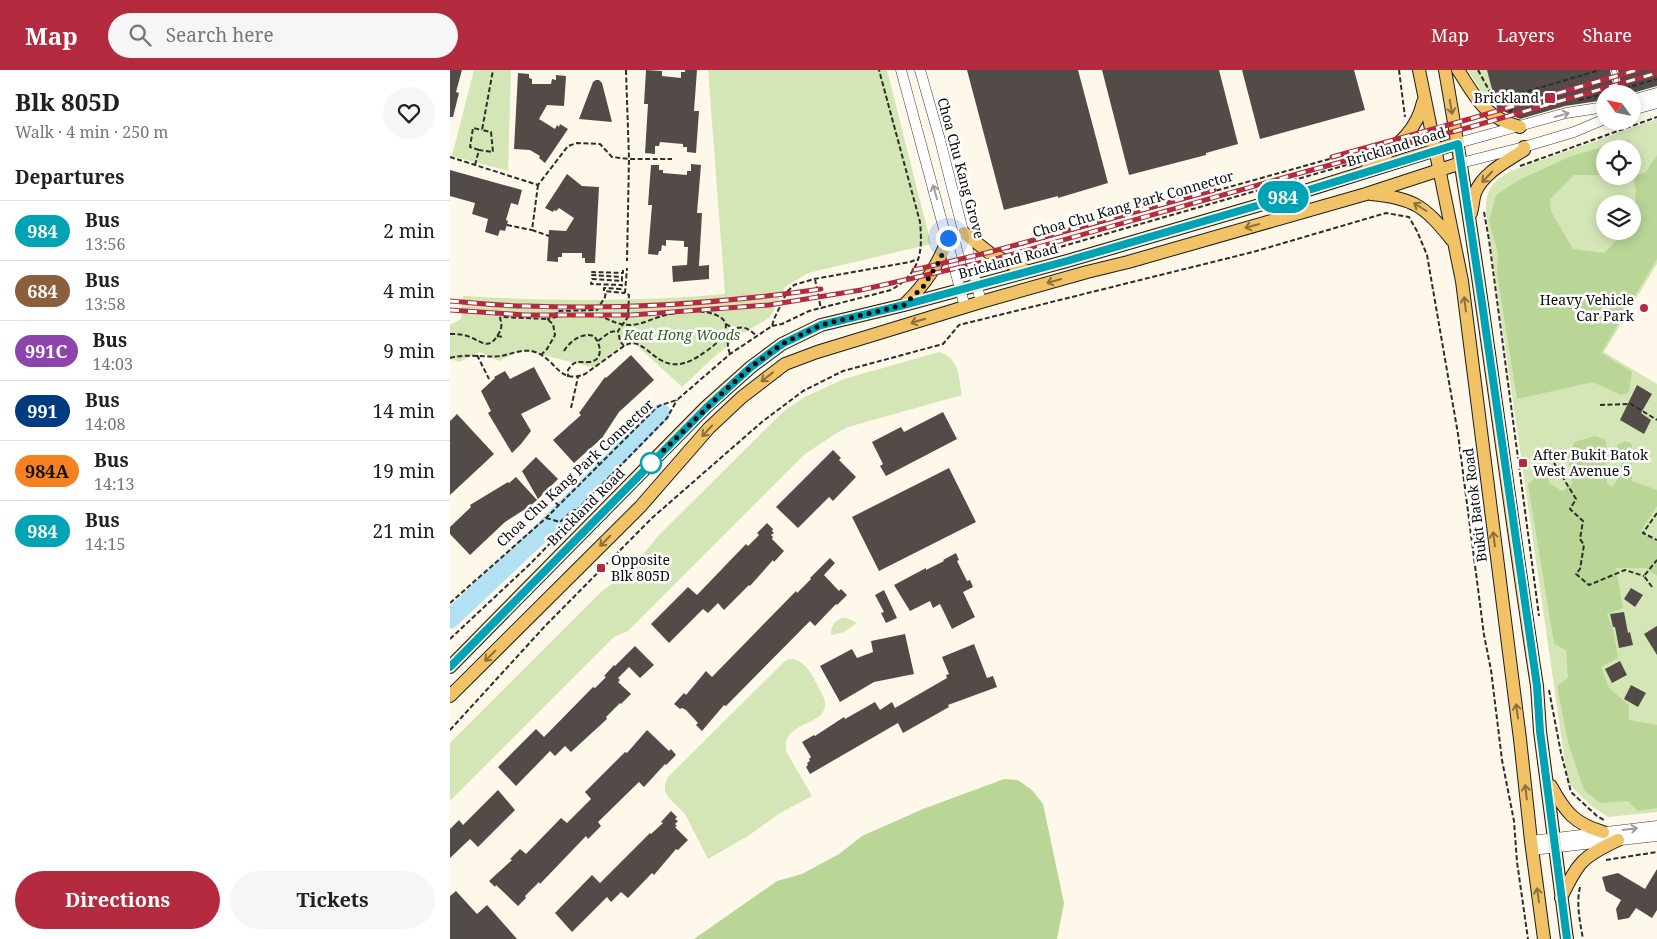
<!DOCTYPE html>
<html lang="en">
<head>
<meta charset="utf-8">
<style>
  body { margin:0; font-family:"Noto Serif",serif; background:#f6f6f6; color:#202124; height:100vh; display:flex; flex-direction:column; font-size:19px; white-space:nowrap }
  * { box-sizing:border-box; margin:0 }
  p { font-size:16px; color:#757577 }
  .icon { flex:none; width:28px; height:28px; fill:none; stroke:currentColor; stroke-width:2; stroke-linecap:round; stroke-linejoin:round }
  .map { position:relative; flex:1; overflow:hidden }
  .side { display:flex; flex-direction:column; background:#fff; width:450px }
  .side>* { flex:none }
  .badge { padding:0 10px; border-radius:16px; font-size:18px; line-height:32px }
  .needle { width:32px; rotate:303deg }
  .buttons { position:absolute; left:1146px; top:15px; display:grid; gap:10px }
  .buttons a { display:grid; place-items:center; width:45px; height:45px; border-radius:50%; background:#fff; box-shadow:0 2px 12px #0003; font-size:25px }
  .you { position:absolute; width:25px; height:25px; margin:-12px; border:4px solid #fff; border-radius:50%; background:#1a73e8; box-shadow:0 0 0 8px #1a73e833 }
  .map>.badge { position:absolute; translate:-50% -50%; box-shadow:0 0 0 2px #fff }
  h2 { padding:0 15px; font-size:19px; line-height:45px }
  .round { display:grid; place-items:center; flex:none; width:52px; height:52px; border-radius:26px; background:#f6f6f6 }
  .overview { display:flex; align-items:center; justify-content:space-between; height:85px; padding:0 15px }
  h1 { font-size:24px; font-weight:700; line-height:38px }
  .button { display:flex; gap:10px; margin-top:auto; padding:10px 15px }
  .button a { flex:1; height:58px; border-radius:30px; background:#b42a3f; color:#fff; font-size:20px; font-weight:700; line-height:58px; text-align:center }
  .button a+a { background:#f6f6f6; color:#202124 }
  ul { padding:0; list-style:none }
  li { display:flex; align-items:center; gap:15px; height:60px; padding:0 15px; border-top:1px solid #e0e0e0 }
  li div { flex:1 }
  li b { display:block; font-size:19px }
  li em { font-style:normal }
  li .badge { min-width:55px; font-weight:700; text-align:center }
  header { display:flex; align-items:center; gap:30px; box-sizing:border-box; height:70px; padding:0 25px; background:#b42a3f; color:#fff }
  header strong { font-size:24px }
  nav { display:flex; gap:28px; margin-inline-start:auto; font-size:18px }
  .search { width:350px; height:45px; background:#f6f6f6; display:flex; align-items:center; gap:12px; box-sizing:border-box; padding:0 18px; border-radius:28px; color:#757577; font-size:19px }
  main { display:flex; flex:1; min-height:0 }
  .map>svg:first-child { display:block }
  .green { fill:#d4e6b6; fill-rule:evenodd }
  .forest { fill:#b9d696 }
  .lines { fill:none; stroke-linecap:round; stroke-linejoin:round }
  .river { stroke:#b1e1f3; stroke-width:19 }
  .building { fill:#534b48 }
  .service-casing { stroke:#3e3e3e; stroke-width:5.5 }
  .tertiary-casing { stroke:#3e3e3e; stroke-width:11 }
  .primary-casing { stroke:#1c1c1c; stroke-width:14 }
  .path { stroke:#2d2d2d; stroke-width:2; stroke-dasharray:5 2.5; stroke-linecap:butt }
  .service { stroke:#fff; stroke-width:4.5 }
  .tertiary { stroke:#fff; stroke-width:10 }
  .primary { stroke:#f2c266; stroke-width:12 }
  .rail-casing { stroke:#b42a3f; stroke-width:5 }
  .rail { stroke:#fff; stroke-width:3; stroke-dasharray:9; stroke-linecap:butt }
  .oneway { stroke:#8a703d }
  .oneway2 { stroke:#9d9d9d }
  .line-casing { stroke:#fff; stroke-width:11 }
  .line { stroke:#00a3b4; stroke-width:8 }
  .walk { stroke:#0b0b0b; stroke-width:5; stroke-dasharray:0 9 }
  .poi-dot { fill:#b42a3f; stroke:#fff; stroke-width:2 }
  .stop-dot { fill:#fff; stroke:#00a3b4; stroke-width:2.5 }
  .labels { text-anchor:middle; stroke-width:5; stroke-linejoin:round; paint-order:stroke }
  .poi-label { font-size:14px; fill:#0b0b0b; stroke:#fff; text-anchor:end }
  .street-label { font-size:14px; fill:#0b0b0b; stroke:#fff }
  .park-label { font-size:14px; font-style:italic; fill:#335f1f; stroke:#fff }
</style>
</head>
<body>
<header>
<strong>Map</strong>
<div class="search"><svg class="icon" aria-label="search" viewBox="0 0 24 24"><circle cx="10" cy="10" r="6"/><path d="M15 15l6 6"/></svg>Search here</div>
<nav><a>Map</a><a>Layers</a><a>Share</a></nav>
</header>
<main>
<section class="side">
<div class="overview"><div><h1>Blk 805D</h1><p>Walk · 4 min · 250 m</p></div><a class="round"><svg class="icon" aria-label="heart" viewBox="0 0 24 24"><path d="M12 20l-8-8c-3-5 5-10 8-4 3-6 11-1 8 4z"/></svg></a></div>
<h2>Departures</h2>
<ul>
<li><span class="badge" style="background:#00a3b4;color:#fff">984</span><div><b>Bus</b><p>13:56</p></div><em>2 min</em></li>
<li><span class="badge" style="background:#8b5e3c;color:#fff">684</span><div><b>Bus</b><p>13:58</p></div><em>4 min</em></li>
<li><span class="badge" style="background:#8e44ad;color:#fff">991C</span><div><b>Bus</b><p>14:03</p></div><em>9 min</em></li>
<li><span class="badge" style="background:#003b80;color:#fff">991</span><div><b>Bus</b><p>14:08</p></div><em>14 min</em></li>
<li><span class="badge" style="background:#f58220;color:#111">984A</span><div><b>Bus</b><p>14:13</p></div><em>19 min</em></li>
<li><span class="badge" style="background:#00a3b4;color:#fff">984</span><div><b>Bus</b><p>14:15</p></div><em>21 min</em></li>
</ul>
<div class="button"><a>Directions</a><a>Tickets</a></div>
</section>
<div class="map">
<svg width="1207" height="869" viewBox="0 0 1207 869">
  <rect width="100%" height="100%" fill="#fef8ea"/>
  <path class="green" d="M24 0H61L58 101 2 86Z
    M258 0H437L481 174 358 203 335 217 323 242 319 248 292 264 264 287 232 317 180 269 146 298 72 280 49 291 30 282 9 292 0 289V255L11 249 13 226C100 231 187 232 275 224Z
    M1018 0H1166L1041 34 1033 24Z
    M1207 49V194L1154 282 1207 314V742L1158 747 1140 735 1118 713 1036 144C1035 121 1041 112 1061 101ZM1155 79H1182V106H1155ZM1155 134H1182V161H1155Z
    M489 282C509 287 509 308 512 325L398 357 385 364 354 385 178 561 164 567 0 731V673L152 521C174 506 191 488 207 467L334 341 355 327 394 309Z
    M392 548H397L407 553 394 562 381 565C381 556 384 551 392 548Z
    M339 589C358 588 366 614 374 628 383 658 331 648 336 681L362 726 330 743 298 766 258 789 235 744 218 727 215 721V714L218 707 334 592Z"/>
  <path class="forest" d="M1179 70 1181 79H1155V105H1124L1100 129 1101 141 1123 179 1154 183 1175 161H1182L1186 120 1183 107 1196 102 1207 85V189L1151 283 1182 302 1179 322 1171 325 1143 312 1067 329 1047 203 1048 183 1039 151 1046 125 1069 110 1121 86Z
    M1145 366 1156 370 1157 414 1162 417C1174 402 1172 393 1167 375L1175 371 1182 374V411L1207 420V436L1191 461 1207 472V506L1196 498H1166L1173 538 1157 544 1164 563 1168 588 1151 597 1159 618 1179 635V650L1207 655V738L1188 741 1178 731 1150 733 1134 720 1118 672 1107 616 1118 608 1116 580 1104 574 1078 414 1089 404H1097L1099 413 1112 421 1122 414 1118 385 1125 372Z
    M554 709 568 710 582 720 593 734 614 833 607 869H244L327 811 352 804 389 784 412 766 473 739Z"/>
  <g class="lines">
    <path class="river" d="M0 549 88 466 211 343"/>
  </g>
  <path class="building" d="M0 0H12L6 22 9 23 3 47H0Z
    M196 0 212 1V6L231 8V2H235V0H247L244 41H249L246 83 237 82V77H233V74L210 72 209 76H205V84L195 83 198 34H194Z
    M517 0H628L658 113 608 128V126L554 140Z
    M652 0H769L788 74 756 83V85L679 105Z
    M792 0H904L915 40 810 69Z
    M1037 0H1160L1165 24H1155V30L1115 36 1070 49 1047 38Z
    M1168 0H1207V16L1179 24H1173Z
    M68 3 79 4V8L82 9V14H101L102 9 106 10V5L116 6 114 36 97 35 89 49 105 59 107 55 109 57 110 54 118 59 95 93 89 88 90 86 80 80 64 79Z
    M146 10H149L152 13 162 52 129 49 143 12Z
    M241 94 251 95 247 143H252L249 196 259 195V209L223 212 222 196 237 195 238 177H234V171L216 170V176L212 175 211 181H209L208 185 198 184 202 135H198L201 95H209V100H213V103L237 105V101H241Z
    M0 100 72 120 68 135 61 133 56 150 58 151 55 161 50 160 48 166 35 162 38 149 22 144 25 133 0 126Z
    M117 104 132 116 149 117 145 193H135V188H132V183H112V187H108V192L97 191 99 160 116 161 124 148 109 138 106 141 104 140 103 142 95 138Z
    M181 285 204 310 169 342 152 368 124 393 103 370 131 345 129 343 155 307 156 308Z
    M84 297 101 329 71 344 81 361 71 374 62 383 38 343 41 341 31 321 45 308 44 307 55 301 60 309Z
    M1187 315 1202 324 1191 343 1201 350 1194 364 1170 350Z
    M493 342 507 369 436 406 430 396 433 394 422 372 451 357 454 362Z
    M7 344 44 384 0 425V351Z
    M383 380 391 388 389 390 406 407 383 431 379 427 348 458 326 437Z
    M86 387 108 409 88 429 72 401Z
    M499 398 526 452 429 501 402 447Z
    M66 407 87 430 80 436 55 452 20 485 0 464V457L21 437 20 435 58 412 59 413Z
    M317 453 323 459 322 461 324 463 321 465 323 467 322 469 334 481 324 492 323 490 300 516 299 515 274 540 268 533 258 543 253 539 219 573 201 554 238 517 247 525 296 474 298 476 309 465 307 463Z
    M506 483 509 490 507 491 517 511 520 510 523 517 513 522 525 547 502 559 490 534 483 538 480 531 460 541 444 515 476 498V500L494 491 493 490Z
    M380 488 385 493 374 505 389 521 391 519 397 525 387 535 386 534 365 556 360 551 276 636 274 635 252 661 246 655 248 653 236 640 232 638 230 639 224 634 234 623 236 625 256 601 262 607 346 521 347 523 361 509 360 508Z
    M1181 518 1193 525 1185 537 1174 529Z
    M434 520 447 548 436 553 431 543 434 542 425 525Z
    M1174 542 1178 563 1180 562 1183 575 1169 578 1165 557H1163L1160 544Z
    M1207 556V585L1194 564Z
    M455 564 464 604 424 612 390 632 370 596 402 579 407 588 423 582 421 571Z
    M524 574 537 608 543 606 547 617 498 635 499 637 453 663 448 653 360 704 356 697 358 695 357 693 360 691 359 689 361 687 352 672 364 665 365 666 394 647 395 649 425 632 430 640 442 632 445 638 497 608 496 605 499 604 492 587Z
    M185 576 204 595 190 608 179 597 168 608 170 610 168 612 181 624 171 634 170 633 156 647 157 649 121 682 115 676 105 686 100 681 66 716 48 697 86 659 94 667 143 617 145 618 156 607 154 606 164 595 165 596Z
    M1170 591 1177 605 1162 613 1155 599Z
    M1181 615 1196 623 1188 637 1174 629Z
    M197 660 219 681 221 679 226 685 216 695 215 694 194 717 189 712 148 752 151 756 138 769 136 766 90 814 89 812 75 826 76 828 68 836 46 815 45 817 39 811 62 790 60 789 70 779 76 784 111 748 117 753 141 729 135 722 175 682 177 683Z
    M48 720 65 740 28 777 20 769 0 788V759L9 750 13 755Z
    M221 741 227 747 225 749 228 751 225 754 227 756 225 757 238 770 228 780 226 779 204 805 202 803 178 828 171 822 161 832 157 827 122 862 105 843 142 805 150 813 200 763 201 764 213 753 211 752Z
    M1207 799V840L1202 848 1186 838 1179 848 1168 850 1166 839 1171 830 1156 821 1152 807 1168 803 1195 819Z
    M6 821 27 844 37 835 67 869H0V826Z"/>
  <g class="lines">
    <g class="service-casing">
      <path id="service" d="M1164 0 1169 24"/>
    </g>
    <g class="tertiary-casing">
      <path id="tertiary" d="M451 0 515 237
        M470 0 490 70 531 232
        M1182 30 1207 23
        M1182 40 1207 33
        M1008 73 1116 43 1155 37
        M1011 93 1074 77 1124 62 1155 49
        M1081 771 1207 756
        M1082 780 1207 766"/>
    </g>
    <g class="primary-casing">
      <path id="primary" d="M969 0 1012 211 1070 669 1081 771 1094 869
        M995 0C1031 205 1055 411 1087 616L1090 661 1117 869
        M1008 0C1027 29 1034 47 1070 57
        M917 99C941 79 966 65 973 32
        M921 124C965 128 975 137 1002 170
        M1021 143C1023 136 1023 129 1025 123 1033 103 1057 91 1074 80V77
        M514 163 541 184 577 201
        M456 233C477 212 487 196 498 169
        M0 597 256 337 301 297 332 274 371 255 454 235 617 191 813 134 1008 73
        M0 626 190 437 259 358 292 327 335 294 367 282 531 232 637 202 678 192 916 124 1011 93
        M1101 716C1115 742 1125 754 1153 762
        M1111 828C1128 792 1132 787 1168 770"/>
    </g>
    <path class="path" d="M176 0 179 89 177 191
      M949 0 955 47
      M1028 0 1040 22 1060 41
      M1175 18 1207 9
      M1129 30 1161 22
      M1059 42 1061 41 1068 24 1150 0
      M1020 59 1034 52
      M29 80 20 77 23 58 32 60
      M0 87 88 115 118 76 127 73 150 74 162 87 179 89H222
      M507 93 529 160
      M25 95 29 80 43 82 41 62 32 60 43 0
      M1070 96 1207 47
      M88 115 82 160 99 166
      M1034 142 1039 170 1089 546
      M57 155 82 160
      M557 179 926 76
      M575 187 900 94
      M173 200V203L142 202 141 205 172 207V211L142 209 141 214 172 215 171 219 154 218V221L175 223
      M365 209 371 239
      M106 247 107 241 147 240 155 227 156 221
      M276 254 284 259
      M322 256 332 254 359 241 441 220C470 203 473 183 470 152L429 0
      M0 264C7 264 13 264 20 267 33 272 39 281 49 263 52 258 52 254 50 248L52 247 97 249 103 254 105 265 97 279 91 285
      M47 266 53 267
      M148 271 160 262 167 261
      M174 276 170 271 168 261 178 247 179 225 175 223 177 198
      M114 281C120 271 132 262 144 266 151 274 154 291 139 292 129 293 125 289 118 300V307
      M280 284C271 261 291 247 307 267
      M27 285 39 309
      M0 288C17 283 33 288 51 286 61 284 75 278 85 282 106 289 109 315 135 304L174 276C198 261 206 314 249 286 258 280 276 269 276 255 275 250 271 247 266 245 249 238 226 242 209 247 199 250 190 255 180 255 164 255 160 248 147 246 132 244 112 245 97 249
      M1150 335 1181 334 1207 350
      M121 338 128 307
      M137 381 149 394
      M1104 393 1126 429 1120 439 1133 451 1130 469 1134 475 1130 499 1126 504 1139 515 1175 500 1194 506
      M95 422 109 436
      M133 434 140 440
      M1207 443 1193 463 1207 470
      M96 448 110 452 123 440H127
      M1202 517 1194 506 1207 490
      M0 533 96 448 206 338 211 335 227 330 280 284 322 256 324 249 337 222 344 215 364 209 460 192 468 189
      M0 569 80 494 114 459 127 440 217 348 227 330
      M1099 620 1111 683 1121 722 1147 746 1154 750
      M0 660 96 555 202 448 313 351 353 321 393 301 493 274 509 255 803 182 936 143 959 147 967 161 977 185 1008 364 1034 565 1041 600 1052 690 1064 751 1067 792 1078 869
      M1156 790 1207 782
      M1130 817C1126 834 1130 852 1133 869"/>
    <use href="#service" class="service"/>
    <use href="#tertiary" class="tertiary"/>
    <use href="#primary" class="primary"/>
    <g class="rail-casing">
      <path id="rail" d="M882 87 1023 48 1187 0
        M464 200 540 182 764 120
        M0 231C25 233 51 236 76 236 174 240 274 233 371 219
        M0 240 75 245H181L319 235 411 220 542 190 847 104 1024 56 1207 3"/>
    </g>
    <use href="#rail" class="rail"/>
  </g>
  <defs><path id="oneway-shaft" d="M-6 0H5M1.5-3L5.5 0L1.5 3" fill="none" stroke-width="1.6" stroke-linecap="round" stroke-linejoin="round" transform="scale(1.25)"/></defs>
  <g class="oneway">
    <use href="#oneway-shaft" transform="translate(1001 37) rotate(80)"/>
    <use href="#oneway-shaft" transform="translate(1037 107) rotate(133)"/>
    <use href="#oneway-shaft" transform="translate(970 137) rotate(-148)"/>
    <use href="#oneway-shaft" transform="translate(802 156) rotate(164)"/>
    <use href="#oneway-shaft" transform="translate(604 211) rotate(164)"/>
    <use href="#oneway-shaft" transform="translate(1015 234) rotate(-97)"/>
    <use href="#oneway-shaft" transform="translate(468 251) rotate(163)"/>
    <use href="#oneway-shaft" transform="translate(317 307) rotate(142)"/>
    <use href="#oneway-shaft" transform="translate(257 361) rotate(133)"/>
    <use href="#oneway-shaft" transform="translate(1044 469) rotate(-97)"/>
    <use href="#oneway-shaft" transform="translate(155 471) rotate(135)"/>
    <use href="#oneway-shaft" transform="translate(40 586) rotate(135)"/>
    <use href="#oneway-shaft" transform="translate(1067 641) rotate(-98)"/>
    <use href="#oneway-shaft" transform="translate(1076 722) rotate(-96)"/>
    <use href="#oneway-shaft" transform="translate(1088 825) rotate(-98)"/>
  </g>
  <g class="oneway2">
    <use href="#oneway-shaft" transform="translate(1112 45) rotate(-15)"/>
    <use href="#oneway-shaft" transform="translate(485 122) rotate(-106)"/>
    <use href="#oneway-shaft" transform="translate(1180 759) rotate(-7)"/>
  </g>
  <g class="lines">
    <g class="line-casing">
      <path id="line" d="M0 597 256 338 301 297 332 274 371 255 454 235 617 191 813 134 1008 74 1032 233 1087 616 1090 661 1117 869"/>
    </g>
    <use href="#line" class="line"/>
    <path class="walk" d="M201 393 268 327 301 297 332 274 371 255 454 235 473 217 490 190 498 168"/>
  </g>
  <g class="poi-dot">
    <rect x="1094" y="22" width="12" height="12" rx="2.5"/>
    <circle cx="1194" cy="238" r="5"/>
    <rect x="1068" y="388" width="10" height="10" rx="2.5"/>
    <rect x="146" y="493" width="10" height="10" rx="2.5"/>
  </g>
  <circle class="stop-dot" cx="201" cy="393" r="10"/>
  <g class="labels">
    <g class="poi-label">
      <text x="1089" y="33">Brickland</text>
      <text x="1184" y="235">Heavy Vehicle<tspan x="1184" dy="16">Car Park</tspan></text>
      <text x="1083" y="390" text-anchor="start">After Bukit Batok<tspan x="1083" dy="16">West Avenue 5</tspan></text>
      <text x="161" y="495" text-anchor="start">Opposite<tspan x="161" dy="16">Blk 805D</tspan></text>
    </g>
    <g class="street-label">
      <text transform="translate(946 77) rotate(-17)" y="5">Brickland Road</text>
      <text transform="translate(511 98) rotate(75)" y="5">Choa Chu Kang Grove</text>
      <text transform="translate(683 134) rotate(-16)" y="5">Choa Chu Kang Park Connector</text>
      <text transform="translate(558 191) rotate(-15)" y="5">Brickland Road</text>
      <text transform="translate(125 403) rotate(-43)" y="5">Choa Chu Kang Park Connector</text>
      <text transform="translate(1025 435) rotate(-97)" y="5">Bukit Batok Road</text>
      <text transform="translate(136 437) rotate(-45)" y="5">Brickland Road</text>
    </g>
    <g class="park-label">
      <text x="232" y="270">Keat Hong Woods</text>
    </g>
  </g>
</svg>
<div class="buttons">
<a><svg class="needle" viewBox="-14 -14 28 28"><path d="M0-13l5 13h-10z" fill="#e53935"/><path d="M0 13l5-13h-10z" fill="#757577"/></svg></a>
<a><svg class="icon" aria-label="locate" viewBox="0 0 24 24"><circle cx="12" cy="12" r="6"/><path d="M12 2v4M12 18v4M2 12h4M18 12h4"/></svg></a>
<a><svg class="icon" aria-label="layers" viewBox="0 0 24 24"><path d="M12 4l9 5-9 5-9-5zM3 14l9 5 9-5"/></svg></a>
</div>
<div class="you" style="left:498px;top:168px"></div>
<b class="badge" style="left:833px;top:127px;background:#00a3b4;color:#fff">984</b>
</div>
</main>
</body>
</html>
